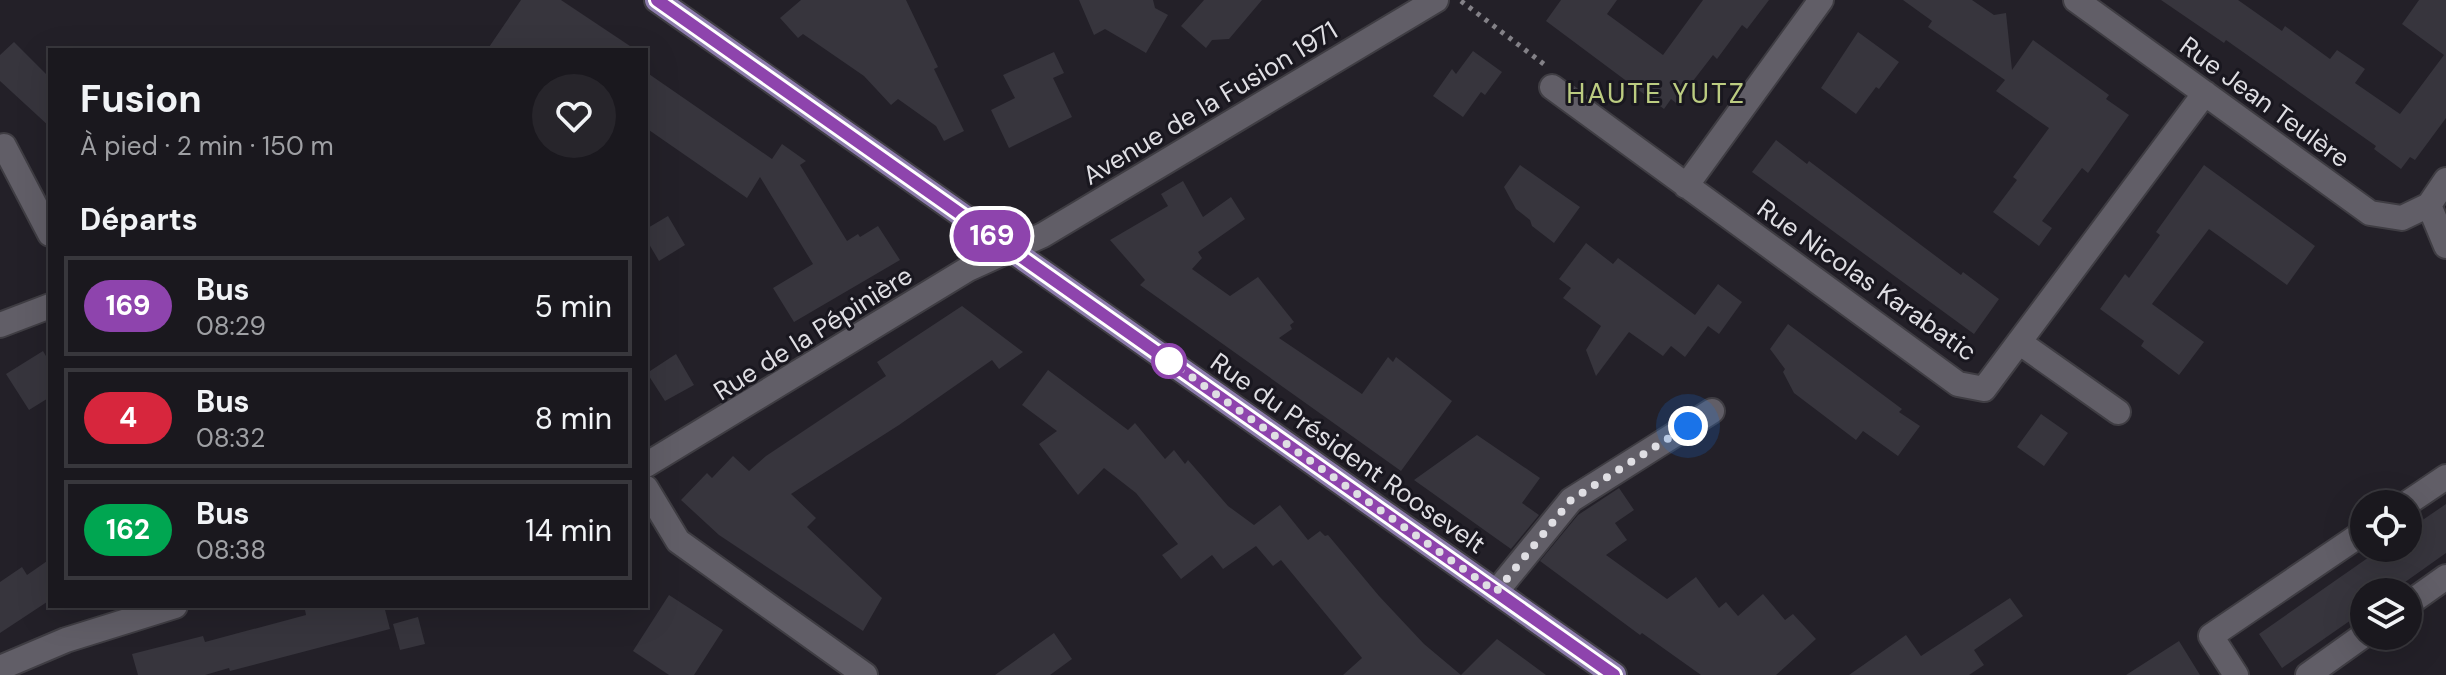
<!DOCTYPE html>
<html lang="fr">
<head>
<meta charset="utf-8">
<style>
  body { margin:0; font-family:"DM Sans",sans-serif; background:#27252b; color:#f1f3f6; height:100vh; display:flex; flex-direction:column; font-size:30px; white-space:nowrap }
  * { box-sizing:border-box; margin:0 }
  p { font-size:26px; color:#9fa0a4 }
  .icon { flex:none; width:44px; height:44px; fill:none; stroke:currentColor; stroke-width:2; stroke-linecap:round; stroke-linejoin:round }
  .map { position:relative; flex:1; overflow:hidden }
  .drawer { position:absolute; left:48px; top:48px; width:600px; height:560px; display:flex; flex-direction:column; background:#1a181e; border-radius:0px; box-shadow:0 8px 32px #0002,0 0 0 2px #38373c }
  .drawer>* { flex:none }
  .badge { padding:0 16px; border-radius:26px; font-size:28px; line-height:52px }
  .fabs { position:absolute; left:2350px; top:490px; display:grid; gap:16px }
  .fabs a { display:grid; place-items:center; width:72px; height:72px; border-radius:50%; background:#1a181e; box-shadow:0 8px 32px #0002,0 0 0 2px #38373c; font-size:40px }
  .you { position:absolute; width:40px; height:40px; margin:-20px; border:6px solid #fff; border-radius:50%; background:#1a73e8; box-shadow:0 0 0 12px #1a73e833 }
  .map>.badge { position:absolute; translate:-50% -50%; box-shadow:0 0 0 4px #fff }
  h2 { padding:0 32px; font-size:30px; line-height:72px }
  .round { display:grid; place-items:center; flex:none; width:84px; height:84px; border-radius:42px; background:#27252b }
  .overview { display:flex; align-items:center; justify-content:space-between; height:136px; padding:0 32px }
  h1 { font-size:38px; font-weight:700; line-height:60px }
  ul { padding:0; list-style:none }
  li { display:flex; align-items:center; gap:24px; height:100px; margin:0 16px 12px; padding:0 16px; border:4px solid #38373c; border-radius:0px }
  li div { flex:1 }
  li b { display:block; font-size:30px }
  li em { font-style:normal }
  li .badge { min-width:88px; font-weight:700; text-align:center }
  .map>svg:first-child { display:block }
  .building { fill:#37353d }
  .lines { fill:none; stroke-linecap:round; stroke-linejoin:round }
  .minor-casing { stroke:#3f3d43; stroke-width:28 }
  .major-casing { stroke:#3f3d43; stroke-width:28 }
  .path { stroke:#838187; stroke-width:5; stroke-dasharray:4 6; stroke-linecap:butt }
  .minor { stroke:#615e67; stroke-width:24 }
  .major { stroke:#8c7bac; stroke-width:24 }
  .line-casing { stroke:#fff; stroke-width:18 }
  .line { stroke:#8e44ad; stroke-width:12 }
  .walk { stroke:#dfdee3; stroke-width:8; stroke-dasharray:0 14.4 }
  .stop-dot { fill:#fff; stroke:#8e44ad; stroke-width:4 }
  .labels { text-anchor:middle; stroke-width:6; stroke-linejoin:round; paint-order:stroke }
  .street-label { font-size:26px; fill:#dfdee3; stroke:#19171f }
  .neighbourhood-label { font-size:28px; letter-spacing:2px; fill:#bccc81; stroke:#19171f }
</style>
</head>
<body>
<div class="map">
<svg width="2446" height="675" viewBox="0 0 2446 675">
  <rect width="100%" height="100%" fill="#232028"/>
  <path class="building" d="M521 0H561L636 50H487Z
    M801 0H906L938 67 934 69 964 131 944 141 936 126 898 99 891 105 864 76 803 34 798 38 780 18Z
    M1079 0H1153L1155 8 1168 15 1146 53 1105 29 1094 35Z
    M1204 0H1262L1229 39 1212 40 1206 48 1181 26Z
    M1561 0H1617L1607 14 1663 55 1703 0H1769L1747 29 1742 25 1717 59 1713 55 1676 103 1671 99 1664 109 1546 21Z
    M1903 0H1972L1994 15 2006 13 2012 70 2033 40 2109 95 2106 99 2129 115 2088 173 2082 168 2042 221 2052 228 2039 246 1993 212 2017 180 2013 177 2049 128 1996 91 2005 80 1928 27 1932 21Z
    M2161 0H2238L2282 31 2285 26 2330 59 2337 50 2365 69 2355 83 2400 114 2444 55 2402 24 2419 0H2446V118L2415 160 2410 157 2401 169 2374 149 2376 146 2226 40 2224 43Z
    M1858 32 1899 62 1879 89 1876 87 1856 114 1821 88Z
    M14 42 50 78V127L0 81V55Z
    M1473 51 1502 72 1485 95 1481 92 1463 117 1433 96 1452 69 1456 74Z
    M1054 52 1064 73 1053 78 1072 117 1009 148 991 110 1015 98 1003 75Z
    M646 72 772 159 782 144 806 161 800 165 847 241 858 234 860 237 878 226 900 260 794 322 773 288 813 264 760 177 747 198 646 128Z
    M1776 140 1807 164 1809 161 1961 275 1963 272 1999 299 1974 334 1752 172Z
    M1520 165 1580 207 1554 243 1532 226 1530 220 1516 209 1504 187Z
    M2204 165 2315 246 2287 285 2209 229 2152 304 2204 342 2179 375 2141 346 2144 341 2100 309 2125 274 2129 278 2160 235 2156 232Z
    M1183 181 1203 217 1231 197 1245 219 1198 252 1202 258 1192 269 1230 296 1258 277 1294 322 1290 325 1292 329 1279 338 1362 394 1388 357 1393 362 1396 357 1452 401 1401 471 1140 285 1145 280 1110 240 1168 206 1161 194Z
    M668 216 685 245 659 261 646 239V229Z
    M1586 243 1613 264 1618 258 1695 315 1718 284 1742 302 1719 334 1708 326 1685 357 1671 346 1663 356 1629 332 1596 376 1586 350 1601 326 1563 298 1571 288 1559 279Z
    M962 306 1023 352 999 369 992 360 899 425 791 494 816 518 807 527 882 598 863 631 719 535 681 500 707 473 712 478 733 456 749 471 766 456 886 376 877 362Z
    M1788 324 1902 409 1899 412 1920 426 1898 456 1863 431 1856 440 1794 393 1783 372 1785 369 1770 349Z
    M43 351 50 363V397L29 410 6 374Z
    M676 354 694 385 665 401 647 373Z
    M1048 370 1128 430 1135 423 1165 459 1174 450 1185 464 1188 460 1228 506 1254 525 1280 505 1308 540 1320 531 1325 536 1328 535 1379 596 1424 644 1461 675 1497 639 1546 675H1343L1362 658 1281 560 1273 566 1256 546 1223 569 1212 555 1181 579 1162 555 1178 544 1136 493 1104 468 1078 495 1039 444 1057 431 1022 405Z
    M2041 414 2068 433 2044 466 2017 447Z
    M1477 435 1540 478 1522 503 1539 515 1511 549 1414 480Z
    M1619 488 1634 510 1615 523 1627 540 1606 555 1667 599 1696 577 1719 608 1726 602 1738 616 1763 594 1785 620 1793 614 1816 639 1776 675H1701L1642 633 1640 635 1540 561 1578 515Z
    M2446 504V553L2391 592H2364V611L2282 668 2259 634 2382 548H2408V530Z
    M50 559V600L0 633V582L22 567 27 575Z
    M669 595 723 630 694 675H669L633 651Z
    M2010 598 2023 616 1974 650 1984 665 1969 675H1849L1906 635 1921 656Z
    M323 606H384L390 629 230 671 229 668 205 675H138L132 654 203 636 205 642 306 615 305 610Z
    M418 617 425 644 400 650 393 624Z
    M1054 633 1072 659 1050 675H995Z
    M2179 641 2200 675H2126Z"/>
  <g class="lines">
    <g class="minor-casing">
      <path id="minor" d="M2076 0 2370 213 2402 218 2429 205 2446 180
        M1552 87 1958 384 1984 389 2205 93
        M4 146 50 234
        M1686 186 1821 0
        M2429 205 2446 246
        M0 325 50 306
        M2019 342 2118 412
        M646 465 968 269 1043 235 1436 0
        M646 488 678 541 865 675
        M2406 504 2446 477
        M1496 592 1571 500 1712 411
        M2408 604 2446 577
        M0 668 66 640 175 606
        M2236 675 2211 636 2364 532
        M2308 675 2364 635"/>
    </g>
    <g class="major-casing">
      <path id="major" d="M657 0 1614 675"/>
    </g>
    <path class="path" d="M1461 1 1545 65"/>
    <use href="#minor" class="minor"/>
    <use href="#major" class="major"/>
  </g>
  <g class="lines">
    <g class="line-casing">
      <path id="line" d="M657 0 1614 675"/>
    </g>
    <use href="#line" class="line"/>
    <path class="walk" d="M1169 361 1496 592 1571 500 1688 426"/>
  </g>
  <circle class="stop-dot" cx="1169" cy="361" r="16"/>
  <g class="labels">
    <g class="street-label">
      <text transform="translate(2265 102) rotate(36)" y="9">Rue Jean Teulère</text>
      <text transform="translate(1210 103) rotate(-31)" y="9">Avenue de la Fusion 1971</text>
      <text transform="translate(1867 280) rotate(35)" y="9">Rue Nicolas Karabatic</text>
      <text transform="translate(813 333) rotate(-32)" y="9">Rue de la Pépinière</text>
      <text transform="translate(1348 453) rotate(35)" y="9">Rue du Président Roosevelt</text>
    </g>
    <g class="neighbourhood-label">
      <text x="1656" y="103">HAUTE YUTZ</text>
    </g>
  </g>
</svg>
<div class="fabs">
<a><svg class="icon" aria-label="locate" viewBox="0 0 24 24"><circle cx="12" cy="12" r="6"/><path d="M12 2v4M12 18v4M2 12h4M18 12h4"/></svg></a>
<a><svg class="icon" aria-label="layers" viewBox="0 0 24 24"><path d="M12 4l9 5-9 5-9-5zM3 14l9 5 9-5"/></svg></a>
</div>
<div class="you" style="left:1688px;top:426px"></div>
<b class="badge" style="left:992px;top:236px;background:#8e44ad;color:#fff">169</b>
<section class="drawer">
<div class="overview"><div><h1>Fusion</h1><p>À pied · 2 min · 150 m</p></div><a class="round"><svg class="icon" aria-label="heart" viewBox="0 0 24 24"><path d="M12 20l-8-8c-3-5 5-10 8-4 3-6 11-1 8 4z"/></svg></a></div>
<h2>Départs</h2>
<ul>
<li><span class="badge" style="background:#8e44ad;color:#fff">169</span><div><b>Bus</b><p>08:29</p></div><em>5 min</em></li>
<li><span class="badge" style="background:#d7263d;color:#fff">4</span><div><b>Bus</b><p>08:32</p></div><em>8 min</em></li>
<li><span class="badge" style="background:#00a651;color:#fff">162</span><div><b>Bus</b><p>08:38</p></div><em>14 min</em></li>
</ul>
</section>
</div>
</body>
</html>
